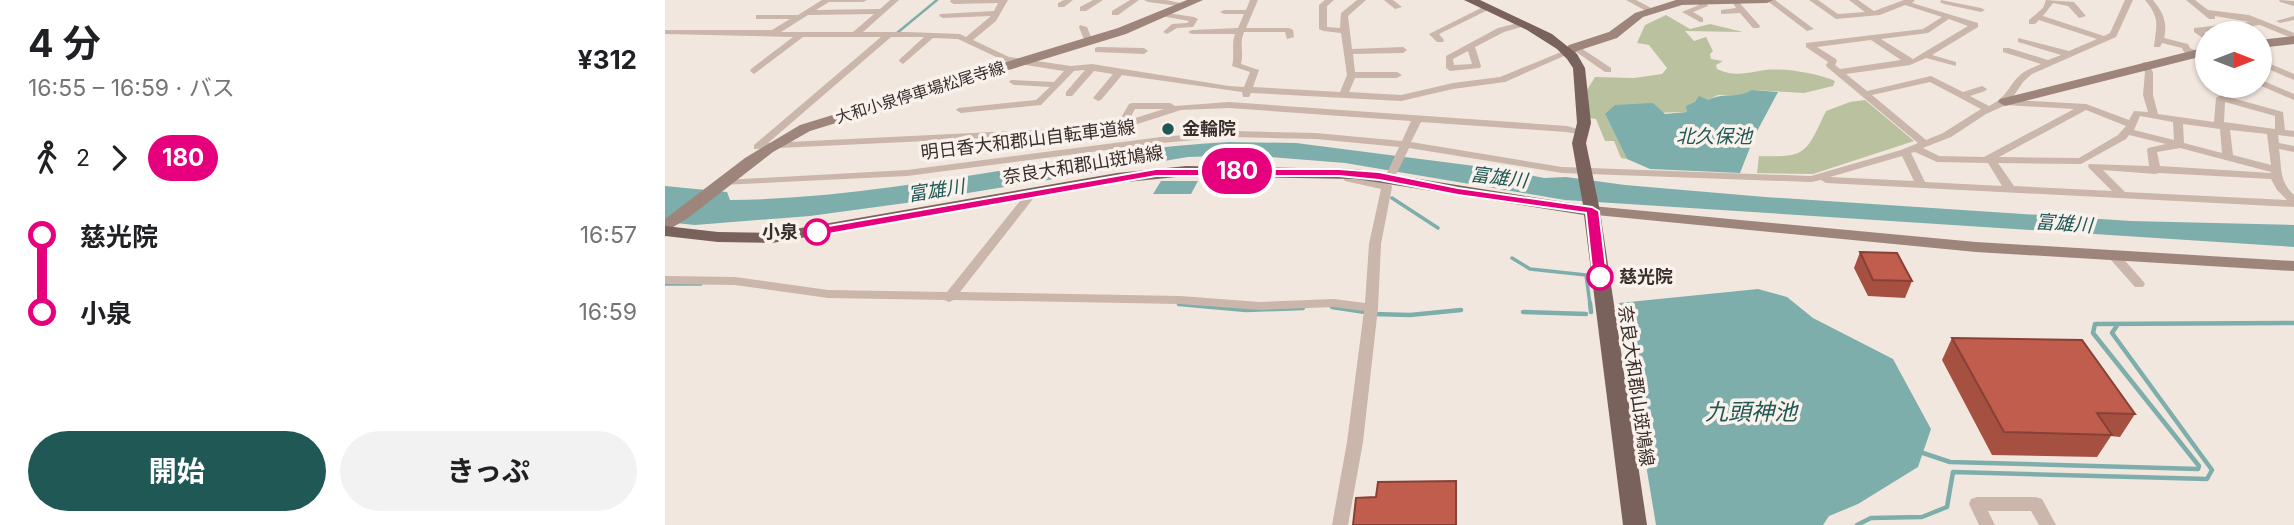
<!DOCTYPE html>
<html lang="ja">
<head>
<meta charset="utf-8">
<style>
  body { margin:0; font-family:Inter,"Noto Sans JP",sans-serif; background:#f2f2f2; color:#202124; height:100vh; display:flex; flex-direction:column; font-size:26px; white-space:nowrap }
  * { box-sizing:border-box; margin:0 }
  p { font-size:23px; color:#757577 }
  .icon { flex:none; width:38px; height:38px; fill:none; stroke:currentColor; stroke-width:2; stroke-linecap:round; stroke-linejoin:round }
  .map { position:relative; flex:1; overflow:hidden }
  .sheet { display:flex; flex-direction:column; background:#fff; width:665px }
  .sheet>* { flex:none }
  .badge { padding:0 14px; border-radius:23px; font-size:24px; line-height:46px }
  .needle { width:46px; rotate:90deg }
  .fabs { position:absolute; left:1530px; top:21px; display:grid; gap:14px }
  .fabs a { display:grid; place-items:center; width:77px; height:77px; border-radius:50%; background:#fff; box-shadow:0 2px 5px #0004; font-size:35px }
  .map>.badge { position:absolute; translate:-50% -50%; box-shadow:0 0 0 4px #fff }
  .legs { display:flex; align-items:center; gap:10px; height:77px; padding:0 28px; font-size:23px }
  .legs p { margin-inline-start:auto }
  .headline { display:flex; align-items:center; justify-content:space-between; height:119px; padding:0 28px }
  h1 { font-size:38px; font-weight:700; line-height:52px }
  .primary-button { display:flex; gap:14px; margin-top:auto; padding:14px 28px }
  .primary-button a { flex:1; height:80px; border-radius:42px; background:#205856; color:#fff; font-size:28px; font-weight:700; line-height:80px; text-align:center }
  .primary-button a+a { background:#f2f2f2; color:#202124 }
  ul { padding:0 28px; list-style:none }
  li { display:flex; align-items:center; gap:24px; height:77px; font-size:26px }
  li i { display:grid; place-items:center; width:10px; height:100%; margin:0 9px; background:currentColor }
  li i::after { content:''; width:18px; height:18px; margin:-9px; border:5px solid; border-radius:50%; background:#fff }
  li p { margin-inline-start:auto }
  li:first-child i { background:linear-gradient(#0000 50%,currentColor 0) }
  li:last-child i { background:linear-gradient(currentColor 50%,#0000 0) }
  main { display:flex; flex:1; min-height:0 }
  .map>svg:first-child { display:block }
  .green { fill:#b9c19f }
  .water { fill:#7eaeab }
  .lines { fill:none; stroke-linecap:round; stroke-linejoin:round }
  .stream-far2 { stroke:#7eaeab; stroke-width:2.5 }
  .stream-far1 { stroke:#7eaeab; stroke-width:3.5 }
  .stream { stroke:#7eaeab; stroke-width:4.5 }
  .street { fill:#cab6aa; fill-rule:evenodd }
  .secondary { fill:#9d857c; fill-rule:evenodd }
  .primary { fill:#79625b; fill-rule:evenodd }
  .wall { fill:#a65042 }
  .building { fill:#c15d4d; stroke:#874136; stroke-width:2 }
  .line-1 { fill:#e6007e; stroke:#fff; stroke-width:2 }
  .poi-dot { fill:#205856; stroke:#f9f1eb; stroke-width:2.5 }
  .stop-1-dot { fill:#fff; stroke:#e6007e; stroke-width:3.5 }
  .labels { text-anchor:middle; stroke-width:7; stroke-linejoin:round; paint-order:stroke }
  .far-street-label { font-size:16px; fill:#382d2a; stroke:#f9f1eb }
  .poi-label { font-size:18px; font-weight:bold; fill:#382d2a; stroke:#f9f1eb; text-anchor:start }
  .street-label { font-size:18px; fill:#382d2a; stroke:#f9f1eb }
  .stop-label { font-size:18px; font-weight:bold; fill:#382d2a; stroke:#f9f1eb; text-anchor:end }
  .water-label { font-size:19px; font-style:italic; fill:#205856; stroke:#f9f1eb }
  .near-water-label { font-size:23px; font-style:italic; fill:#205856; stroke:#f9f1eb }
</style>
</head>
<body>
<main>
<section class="sheet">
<div class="headline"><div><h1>4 分</h1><p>16:55 – 16:59 · バス</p></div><b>¥312</b></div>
<div class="legs"><svg class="icon" aria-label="walk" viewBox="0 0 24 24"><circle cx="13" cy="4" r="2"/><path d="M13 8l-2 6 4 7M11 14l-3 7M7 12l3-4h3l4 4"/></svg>2<svg class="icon" aria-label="forward" viewBox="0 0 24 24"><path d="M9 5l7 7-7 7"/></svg><b class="badge" style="background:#e6007e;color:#fff">180</b></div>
<ul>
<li><i style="color:#e6007e"></i><b>慈光院</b><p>16:57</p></li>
<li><i style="color:#e6007e"></i><b>小泉</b><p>16:59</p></li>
</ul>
<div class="primary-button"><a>開始</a><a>きっぷ</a></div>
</section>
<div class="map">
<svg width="1629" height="525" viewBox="0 0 1629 525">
  <rect width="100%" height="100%" fill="#f2e7de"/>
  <path class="green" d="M1001 15 1025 29 1045 24 1078 32 1020 31 1029 41 1041 37 1048 51 1045 54 1046 59 1058 61 1051 65 1052 69C1069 77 1082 73 1100 70 1120 68 1151 73 1170 81L1168 86 1139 93 1088 90 1079 96 1053 95 1043 100 1030 102 1022 112 940 114 962 159 956 158 949 141H940L931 119 925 118 922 90 930 77 969 78 997 74 1002 68 984 45 972 43 980 25Z
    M1200 100 1249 141 1148 174 1092 173 1094 156C1142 158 1141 153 1161 111L1185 102Z"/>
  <path class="water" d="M1087 90 1113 92 1090 135 1075 173 985 169 962 159 940 114 950 105 988 103 1000 114 1022 112 1021 106 1030 102 1034 96 1043 100C1058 92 1072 99 1087 90Z
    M564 142 631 143 833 169 879 178 901 177 960 185 1100 197 1466 221 1629 225V247L900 200 680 163 578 155 523 157 248 202 145 216 30 225 0 222V186L62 192 65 200C233 199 397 151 564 142Z
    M496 181H533L526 194H488Z
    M1093 289 1122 297 1148 318 1228 359 1266 429 1253 467 1193 504 1164 516 1158 525H991L954 303Z"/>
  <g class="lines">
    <path class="stream-far2" d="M232 33 272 0"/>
    <path class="stream-far1" d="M727 198 773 228
      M847 258 865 269 921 275 925 304
      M0 284H36
      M514 304H518"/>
    <path class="stream" d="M925 303 926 312
      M514 304 581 310 638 308
      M667 307 700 312
      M858 312 921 314
      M708 314 745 315 796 310
      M1258 453 1285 462 1533 469 1534 466 1428 333 1430 324 1629 323
      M1192 525 1206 518 1257 517 1282 507 1288 472 1542 479 1547 470 1447 333 1453 324"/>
    <path class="street" d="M157 0H202L198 2H164L151 10 215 9 225 0H234L198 32H242L295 34 301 37 326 16 278 18 274 16 275 14 329 11 333 3 289 4 285 2 286 0H343L331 21 308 40 344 57 406 66 427 64 564 86 579 87 585 72 567 66C570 54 566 45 570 34H527L523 32 527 30 573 28 579 14H559L555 12 559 10H581L585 0H593L581 28H624L628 30 629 37 622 39 620 32H579C574 45 579 52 576 64L594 70 588 87 675 92 682 75 676 33 658 31 654 29V5L660 0H669L662 6V27L675 28 676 13 692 0H701L683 16 687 49 738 47 742 50 738 53 688 54 690 72H732L737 75 732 78H690L684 92 736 95 788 83 835 77 901 50 908 52 840 82 788 89 736 101 586 93 584 97H578L577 92 457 75 436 100 433 101 428 98 448 74 429 71 407 96H401V92L420 70 409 71 376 105 296 113 291 110 293 108 371 100 385 87 349 85 344 82 346 80 389 82 399 71 342 62 293 39 268 38 238 64 234 61 235 59 259 37H226L103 143 451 126 464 104 467 103H505L510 106 564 102 902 126 920 131V135L901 132 756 122 746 142 897 167 1146 176 1236 150 1253 143 1162 67 1161 65 1163 62 1141 47V43L1258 29 1277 17 1240 5 1215 15 1171 19 1144 0H1153L1173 14 1200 12 1184 0H1193L1209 11 1239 0H1250L1247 3 1313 23V27L1267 55 1291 62V66L1261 58 1245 65 1181 74 1202 91 1266 76 1298 92 1317 86 1322 89 1320 91 1305 96 1324 106C1340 98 1341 91 1352 78 1358 71 1367 68 1376 64L1338 52V48H1344L1383 60 1396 55 1353 42V38L1404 51 1432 39 1374 20 1370 24H1364V20L1378 8 1381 0 1409 2 1421 16 1414 18 1403 6 1388 3 1378 16 1439 36 1445 33 1460 0H1468L1451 37 1367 74 1358 82 1346 100 1421 104 1464 120 1469 111 1483 112 1478 95 1480 72 1475 65 1479 62 1482 63 1488 72V95L1493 114 1549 122 1551 98 1556 95 1618 112 1620 130 1629 131V137L1613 135 1614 143 1629 146V152L1614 149C1617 169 1614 181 1629 195V207L1161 183 1156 180 1146 182 897 173 744 148 732 173 727 176 722 173 734 147 651 139 566 137 496 143 242 176 56 185 55 183 60 180 242 170 496 137 566 131 651 133 737 141 746 121 564 108 516 110 460 128 454 132 89 149V145L216 37H138L89 74 85 71 86 69 128 37 0 34V30H107L125 19H91V15H133ZM209 14 188 32H116L143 15ZM1284 19 1303 26 1248 59 1216 39 1263 33ZM1206 40 1236 60 1175 69 1170 65 1172 61 1171 59 1152 47ZM1265 82 1316 109 1278 133 1261 140 1207 95ZM1560 102 1610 116V129L1559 122ZM1341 105 1409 109 1319 157 1274 156 1258 148 1286 137 1321 114ZM470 109H499L464 120ZM1421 110 1461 126 1453 135 1414 158 1334 157ZM1475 116 1508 122 1509 140 1469 130ZM1518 124 1555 129 1557 153 1519 143ZM1565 130 1602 134 1606 165 1568 155ZM1464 135 1501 144 1483 148 1482 150 1484 166 1424 164 1423 166 1424 168 1447 191 1349 186 1333 163 1416 164 1461 139ZM1515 148 1606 172V173L1495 166 1492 152ZM1250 152 1272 162 1323 163 1337 186 1260 182 1246 153ZM1237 156 1249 181 1165 177ZM1438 170 1490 174 1494 173 1606 179 1612 190 1622 200 1460 192Z
      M399 0H408L399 7H393V3Z
      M428 0H438L421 11H415V7Z
      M465 0H474L453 15H447V11Z
      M479 0H501L525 5 521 7 483 2Z
      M719 0H728L737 7 730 9Z
      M961 0H971L990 10 983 12Z
      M1033 0H1039L1043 6 1028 12 1038 18V22H1035L1017 12 1034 5Z
      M1066 0H1072L1095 26 1094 28H1088L1075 13 1056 14V10L1071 8Z
      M1101 0H1110L1149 29 1142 31Z
      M1276 0 1316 8 1320 10 1316 12 1279 4 1275 2Z
      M1480 0H1488C1498 12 1503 23 1499 38L1523 44 1525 48 1542 56V62L1519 52 1517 48 1497 43 1495 47H1489C1491 26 1496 19 1480 0Z
      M1521 0H1530L1543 10 1584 15 1629 33V39L1595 25 1539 32 1542 34V41L1529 32V28L1585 22 1550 16V19H1544Z
      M1614 0 1629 1V6L1615 2Z
      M820 6 827 8 774 34 779 40 778 42H772L764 34Z
      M496 12 529 17 533 19 528 27 512 28 502 34 498 32 507 24 522 23 524 21 496 16Z
      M1629 16V20L1615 23 1611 21Z
      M857 22 861 24 860 26 839 32 810 47 816 66 815 68 785 71 781 68V56L833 28ZM803 51 807 64 789 65 788 59Z
      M415 25 422 27 428 42 427 44 420 42 414 27Z
      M910 44 946 68V72H940L907 49 906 47Z
      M433 47 479 48 483 51 479 54 430 52V48Z
      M1594 59 1629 74V80L1594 65Z
      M1594 79 1629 94V100L1594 85Z
      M679 170 683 171 688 177 726 185 727 187 716 244 713 308 698 442 683 525H667L682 442 699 311 669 307 595 310 515 304 289 300 284 302 279 300 163 298 70 285 0 284V276L70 277 163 290 282 292 363 191H371L373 193 371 195 295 292 515 296 595 302 669 299 700 303 704 244 716 189 680 181 674 173Z
      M1450 253 1454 254 1478 281 1480 284 1478 287H1470L1446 260 1444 257 1446 254Z
      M1312 497H1371L1377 499 1391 525H1374L1366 511H1323L1330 525H1314L1304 504 1306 499Z"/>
    <path class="secondary" d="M522 0H538L461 34 145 131 108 152 23 218 0 232V219L80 158 135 125 453 28Z
      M1011 0H1108L1102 3 1017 5 978 17 952 38 912 51 908 55H900L898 52 904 45 944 32 970 13Z
      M1629 36V44L1594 48V40Z
      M1542 47V55L1340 106 1333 102 1335 99Z
      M927 206 1311 242 1629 261V271L1311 252 921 214 919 211 921 208Z"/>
    <path class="primary" d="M799 0H815L887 34 912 54 920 68 926 123 921 143 935 211 982 525H958L919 215 691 179 521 176 452 183 107 243 53 242 0 236V226L53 232 107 233 452 173 521 166 691 169 918 205 907 143 912 123 908 68 902 59 892 49 862 30Z"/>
  </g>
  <path class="wall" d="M1195 252 1247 281 1240 298 1203 296 1189 268Z
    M1287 338 1470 414 1455 437 1446 436 1432 457 1327 455 1277 360Z"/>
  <path class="building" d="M1195 252 1232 253 1247 281 1208 280Z
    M1287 338 1417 340 1470 414 1432 413 1447 435 1339 432Z
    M791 481V525H688L691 498 711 497 713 482Z"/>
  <path class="line-1" d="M491 169H674L714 172 793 188 927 207 934 211 942 277 935 281 928 277 921 213 793 195 714 180 674 176H491L152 236 145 232 152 228Z"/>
  <circle class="poi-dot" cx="503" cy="129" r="7"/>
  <g class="stop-1-dot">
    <circle cx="152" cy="232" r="12"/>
    <circle cx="935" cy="277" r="12"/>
  </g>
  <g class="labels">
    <g class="far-street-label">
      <text transform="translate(255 92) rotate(-17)" y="6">大和小泉停車場松尾寺線</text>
    </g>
    <g class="poi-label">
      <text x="517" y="135">金輪院</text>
    </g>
    <g class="street-label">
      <text transform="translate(363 140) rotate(-7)" y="6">明日香大和郡山自転車道線</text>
      <text transform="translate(418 165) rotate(-9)" y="6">奈良大和郡山斑鳩線</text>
      <text transform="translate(971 386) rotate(82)" y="6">奈良大和郡山斑鳩線</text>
    </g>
    <g class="stop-label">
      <text x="133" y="238">小泉</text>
      <text x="954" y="283" text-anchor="start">慈光院</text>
    </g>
    <g class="water-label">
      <text x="1049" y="143">北久保池</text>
      <text transform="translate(834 177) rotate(7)" y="7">富雄川</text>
      <text transform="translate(271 190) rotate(-9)" y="7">富雄川</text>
      <text transform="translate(1399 223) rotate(4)" y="7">富雄川</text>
    </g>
    <g class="near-water-label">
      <text x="1086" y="420">九頭神池</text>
    </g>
  </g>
</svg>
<div class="fabs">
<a><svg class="needle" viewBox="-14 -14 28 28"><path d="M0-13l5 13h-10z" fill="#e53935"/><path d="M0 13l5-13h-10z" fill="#757577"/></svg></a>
</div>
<b class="badge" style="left:572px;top:171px;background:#e6007e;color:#fff">180</b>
</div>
</main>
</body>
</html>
